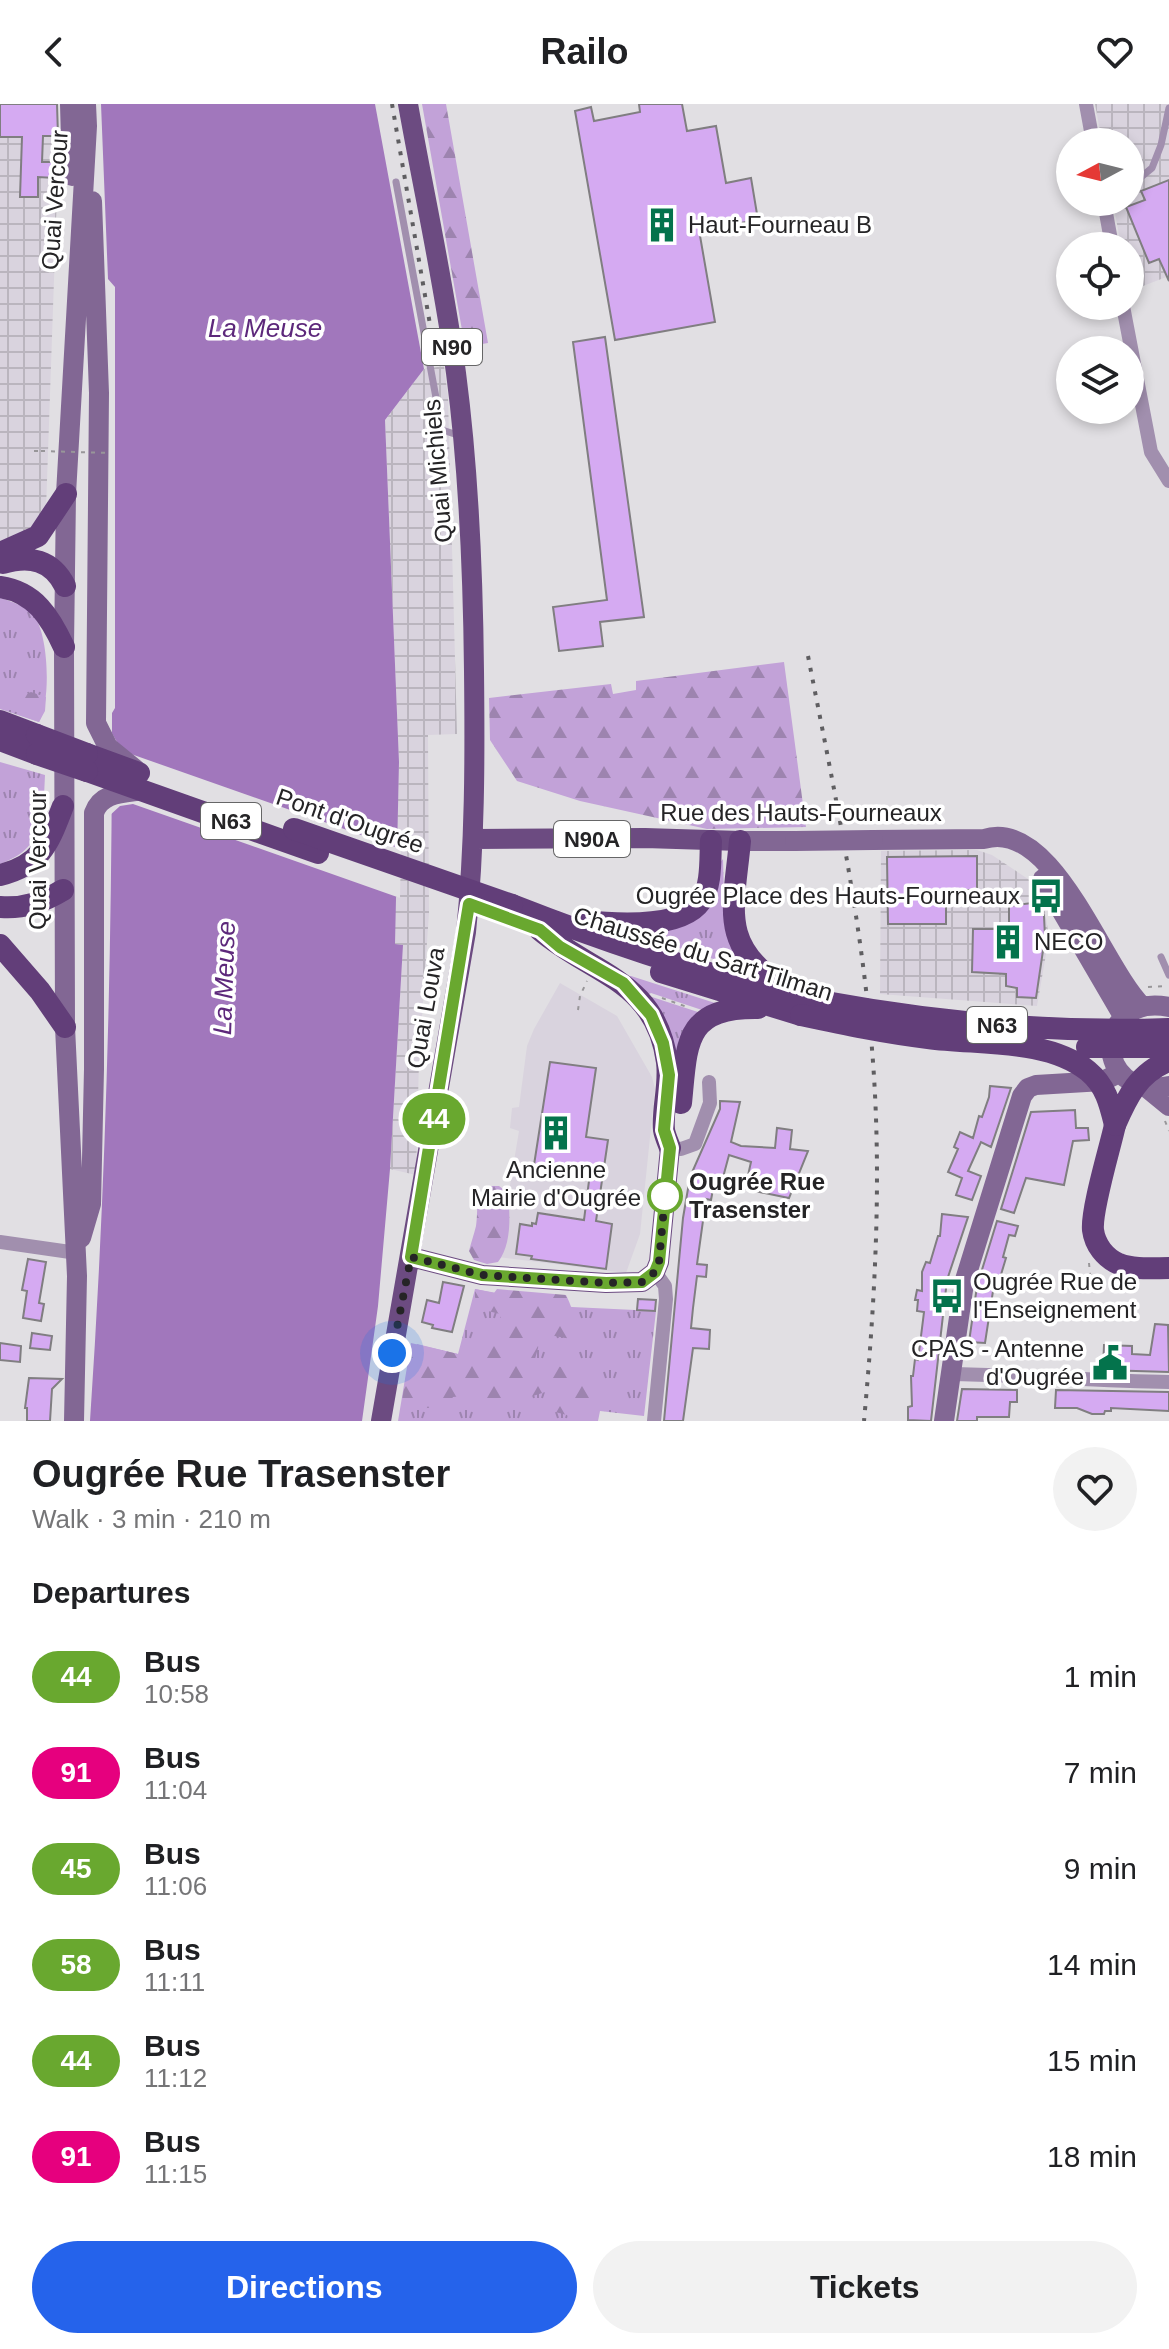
<!DOCTYPE html>
<html lang="en">
<head>
<meta charset="utf-8">
<style>
  body { margin:0; font-family:Arial,sans-serif; background:#f2f2f2; color:#202124; height:100vh; display:flex; flex-direction:column; font-size:30px; white-space:nowrap }
  * { box-sizing:border-box; margin:0 }
  p { font-size:26px; color:#757577 }
  .icon { flex:none; width:44px; height:44px; fill:none; stroke:currentColor; stroke-width:2; stroke-linecap:round; stroke-linejoin:round }
  .map { position:relative; height:1317px; overflow:hidden }
  .side { display:flex; flex-direction:column; background:#fff; flex:1 }
  .side>* { flex:none }
  .badge { padding:0 16px; border-radius:26px; font-size:28px; line-height:52px }
  .needle { width:52px; rotate:263deg }
  .buttons { position:absolute; left:1056px; top:24px; display:grid; gap:16px }
  .buttons a { display:grid; place-items:center; width:88px; height:88px; border-radius:50%; background:#fff; box-shadow:0 4px 12px #0003; font-size:40px }
  .you { position:absolute; width:40px; height:40px; margin:-20px; border:6px solid #fff; border-radius:50%; background:#1a73e8; box-shadow:0 0 0 12px #1a73e833 }
  .map>.badge { position:absolute; translate:-50% -50%; box-shadow:0 0 0 4px #fff }
  h2 { padding:0 32px; font-size:30px; line-height:72px }
  .round { display:grid; place-items:center; flex:none; width:84px; height:84px; border-radius:42px; background:#f2f2f2 }
  .summary { display:flex; align-items:center; justify-content:space-between; height:136px; padding:0 32px }
  h1 { font-size:38px; font-weight:800; line-height:60px }
  .action { display:flex; gap:16px; margin-top:auto; padding:16px 32px }
  .action a { flex:1; height:92px; border-radius:48px; background:#2563eb; color:#fff; font-size:32px; font-weight:800; line-height:92px; text-align:center }
  .action a+a { background:#f2f2f2; color:#202124 }
  ul { padding:0; list-style:none }
  li { display:flex; align-items:center; gap:24px; height:96px; padding:0 32px }
  li div { flex:1 }
  li b { display:block; font-size:30px }
  li em { font-style:normal }
  li .badge { min-width:88px; font-weight:700; text-align:center }
  header { display:flex; justify-content:space-between; align-items:center; height:104px; padding:0 32px; background:#fff; font-size:36px; font-weight:800 }
  .map>svg:first-child { display:block }
  .built { fill:#d9d3de }
  .industrial { fill:url(#industrial-grid) }
  .grass { fill:url(#grass-tufts) }
  .forest { fill:url(#forest-firs) }
  .water { fill:#a177bc }
  .pier { fill:#e1dfe3 }
  .building { fill:#d5aaf2; stroke:#807e81; stroke-width:2 }
  .lines { fill:none; stroke-linecap:round; stroke-linejoin:round }
  .path { stroke:#989699; stroke-width:2; stroke-dasharray:4 6; stroke-linecap:butt }
  .service { stroke:#a18fae; stroke-width:7 }
  .minor { stroke:#a18fae; stroke-width:14 }
  .secondary { stroke:#826794; stroke-width:20 }
  .primary { stroke:#6c4b81; stroke-width:20 }
  .trunk { stroke:#623e79; stroke-width:22 }
  .rail { stroke:#5f5e61; stroke-width:4; stroke-dasharray:4 8; stroke-linecap:butt }
  .path-bridge { stroke:#989699; stroke-width:2; stroke-dasharray:4 6; stroke-linecap:butt }
  .secondary-bridge { stroke:#826794; stroke-width:20 }
  .trunk-bridge { stroke:#623e79; stroke-width:22 }
  .line-casing { stroke:#fff; stroke-width:18 }
  .line { stroke:#69a82f; stroke-width:12 }
  .walk { stroke:#252426; stroke-width:8; stroke-dasharray:0 14.4 }
  .stop-dot { fill:#fff; stroke:#69a82f; stroke-width:4 }
  .labels { text-anchor:middle; stroke-width:7; stroke-linejoin:round; paint-order:stroke }
  .shield { fill:#fff; stroke:#666667; stroke-width:2 }
  .shield-label { font-size:22px; font-weight:bold; fill:#252426 }
  .street-label { font-size:24px; fill:#252426; stroke:#fff }
  .poi-label { font-size:24px; fill:#252426; stroke:#fff; text-anchor:start }
  .stop-label { font-size:24px; font-weight:bold; fill:#252426; stroke:#fff; text-anchor:start }
  .water-label { font-size:26px; font-style:italic; fill:#5d287b; stroke:#fff }
</style>
</head>
<body>
<header><svg class="icon" aria-label="back" viewBox="0 0 24 24"><path d="M15 5l-7 7 7 7"/></svg>Railo<svg class="icon" aria-label="heart" viewBox="0 0 24 24"><path d="M12 20l-8-8c-3-5 5-10 8-4 3-6 11-1 8 4z"/></svg></header>
<div class="map">
<svg width="1169" height="1317" viewBox="0 0 1169 1317">
  <defs>
    <pattern id="industrial-grid" width="8" height="8" patternUnits="userSpaceOnUse" patternTransform="scale(2)"><rect width="8" height="8" fill="#d9d3de"/><path d="M0 4h8M4 0v8" fill="none" stroke="#bab5be"/></pattern>
    <pattern id="grass-tufts" width="24" height="20" patternUnits="userSpaceOnUse" patternTransform="scale(2)"><rect width="24" height="20" fill="#c2a2d8"/><path d="M3 7l-1-3M5 7V3M7 7l1-3M15 17l-1-3M17 17v-4M19 17l1-3" fill="none" stroke="#9d84af"/></pattern>
    <pattern id="forest-firs" width="22" height="20" patternUnits="userSpaceOnUse" patternTransform="scale(2)"><rect width="22" height="20" fill="#c2a2d8"/><path d="M5 1l3.5 6h-7zM16 11l3.5 6h-7z" fill="#9d84af"/></pattern>
  </defs>
  <rect width="100%" height="100%" fill="#e1dfe3"/>
  <path class="built" d="M560 879 617 912 652 973 655 985 640 1130 626 1169 498 1153 519 1027 510 1024 512 1004 519 1003 527 942 534 925Z"/>
  <path class="industrial" d="M1095 0H1169V172L1130 187V142H1121L1113 98H1130V38H1102Z
    M59 32 46 406 33 423 0 440V33Z
    M444 262 448 293 457 630 428 631 429 809 419 957 416 1071 390 1065 403 841 394 840 399 658 385 316 424 265Z
    M977 746 992 751 1031 777 1043 795 1049 833 1037 902 880 890 881 747Z"/>
  <path class="grass" d="M0 494C11 497 26 502 34 512 49 531 51 598 39 618L0 605Z
    M0 658 45 671C43 713 45 744 0 760Z
    M723 755 724 791 745 865 632 829 669 821Z
    M629 872H631L715 899 708 908 651 889 643 893Z
    M652 893 701 909 681 952 674 1021 647 897Z
    M475 1185 572 1203 656 1207 644 1312 600 1307 598 1317H398L411 1239 458 1250Z"/>
  <path class="forest" d="M422 0H446L488 239 465 243Z
    M784 558 806 723 707 725 580 697 517 677 490 636 489 594 611 580 613 590 636 586V577Z
    M31 588 46 593 45 607 39 618 19 611 17 606 24 591Z
    M491 1082H499L508 1089C510 1111 512 1140 498 1158L487 1160 474 1156 469 1147C471 1139 474 1130 476 1122 479 1104 473 1092 491 1082Z
    M475 1185 494 1189 497 1185 566 1191C573 1206 579 1220 570 1235L555 1232 541 1233 535 1255 577 1268 595 1270 601 1285 600 1302 596 1305 592 1317H570L567 1311 555 1308 548 1287C526 1295 507 1300 485 1298 473 1296 466 1292 453 1293L447 1303 408 1305 402 1296 409 1255 417 1240 458 1250 502 1233 500 1210 480 1205 475 1193Z"/>
  <path class="water" d="M101 0H375L424 265 385 316 399 658 395 840 403 841 390 1065 378 1202 362 1317H90C106 1081 112 845 112 609L115 604V183L108 175Z"/>
  <path class="pier" d="M108 622 118 640 131 650 401 745 400 794 133 700 120 702 108 713Z"/>
  <path class="building" d="M0 0H57L58 32H43L42 58H56L55 74 38 73V93H20L22 33H0Z
    M639 0H682L687 27 716 22 726 79 751 74 758 116 699 126 715 218 615 236 575 7 591 3 594 17 640 8Z
    M1169 76V177L1159 155 1149 159 1126 103 1145 96 1141 87Z
    M605 233 644 513 600 518 603 542 559 547 553 503 607 496 573 238Z
    M977 752V786H946V820H888L887 753Z
    M1040 798 1044 812 1045 833 1036 894 1017 893V884L1006 882V870L972 868 973 825H1009V802Z
    M550 958 596 964 586 1033 608 1036 596 1117 612 1120 606 1165 531 1155 532 1152 516 1150 520 1120 532 1122V1119L536 1120 538 1109 584 1116 590 1069 534 1061Z
    M990 982 1011 984 991 1043 981 1038 968 1067 981 1072 972 1096 956 1091 962 1074 948 1068 958 1045 954 1043 960 1028 973 1034 979 1012 982 1013 989 993Z
    M720 997 740 998 731 1038 741 1042 775 1044 777 1024 792 1026 790 1045 808 1047 789 1094 745 1085 751 1058 729 1051 721 1081 714 1080 711 1096 706 1095 697 1160 707 1161 706 1173 697 1172 693 1204 691 1224 710 1226 709 1245 693 1244 683 1317H664L683 1114 690 1073 720 1005Z
    M1075 1006 1076 1024H1088L1089 1036 1073 1037 1064 1081 1026 1074 1014 1109 1001 1105 1031 1008Z
    M942 1110 968 1113 947 1176 931 1317 908 1316V1303L912 1302 911 1272H913L915 1255 918 1256 924 1208 917 1207 918 1196H915L917 1186 922 1187V1168L926 1158 930 1159 938 1132H940Z
    M997 1117 1018 1122 1015 1132 1009 1131 1003 1153 1006 1154 996 1187H993L985 1239 969 1238 977 1182Z
    M28 1155 46 1158 39 1199 44 1200 41 1217 23 1214 27 1187 22 1186Z
    M443 1178 464 1182 452 1228 432 1224 433 1221 422 1218 427 1196 439 1199Z
    M638 1195 656 1196 655 1207 637 1206Z
    M1155 1220 1168 1221 1169 1268 1103 1266 1104 1241 1132 1242V1250L1150 1251Z
    M32 1229 52 1232 50 1246 30 1244Z
    M0 1239 21 1242 20 1258 0 1256Z
    M29 1274 62 1275 52 1285 50 1317H27V1304H25Z
    M962 1285 1017 1286V1298H1010L1009 1313H977V1317H957Z
    M1056 1286 1169 1288V1307L1111 1304V1307H1105L1104 1310H1092L1077 1304H1055Z"/>
  <g class="lines">
    <path class="path" d="M34 347H41
      M1148 883 1166 882
      M662 894 690 904
      M578 906 580 892 587 877
      M1165 1017 1169 1027
      M1089 1159 1090 1170 1094 1178"/>
    <path class="service" d="M396 78 442 326 461 332
      M1130 82 1152 64 1161 41 1169 4
      M1161 853 1169 871"/>
    <path class="minor" d="M1086 0 1093 38
      M1104 98 1112 142
      M1123 202 1151 348 1169 377
      M670 1044 681 1045 695 1040 710 999 709 978
      M0 1138 77 1149
      M949 1270C1023 1271 1096 1277 1169 1278
      M654 1317 666 1195 665 1182 655 1168"/>
    <path class="secondary" d="M70 0 72 72
      M92 97 99 289 96 619 108 643 135 665
      M873 736 984 735C1053 713 1102 863 1142 902
      M740 737H795
      M1043 775 1123 912
      M1169 903C1093 888 1091 997 1169 982
      M1147 984 1169 1002
      M81 1134 91 1100 94 965V709C101 688 124 689 143 686
      M74 1317 77 1172 65 923 64 543 66 390 87 22 86 0
      M944 1317 964 1179 1022 992 1028 984 1036 981 1103 977 1119 969"/>
    <path class="primary" d="M474 735 645 734 740 737
      M411 1153 482 1171 606 1179 642 1178 655 1168 659 1158 670 1044
      M381 1317 466 828C475 741 475 654 474 567 473 467 469 368 456 269 444 179 424 90 408 0"/>
    <path class="trunk" d="M0 449 38 432 66 390
      M3 459C30 451 52 456 65 482
      M0 483C35 488 50 513 64 543
      M0 617 37 631
      M0 636 37 650
      M87 650 139 669
      M87 667 318 749
      M740 737C734 803 718 841 783 883
      M0 771C42 761 49 738 63 702
      M512 801C609 839 724 878 826 898
      M0 803C24 805 43 798 63 786
      M582 817C613 820 681 826 701 797 712 782 710 755 711 737
      M540 826C593 871 656 876 667 958 670 982 662 1005 664 1026 665 1032 668 1038 670 1044
      M0 841 40 887 65 923
      M661 868 801 911
      M681 999C687 939 684 903 758 904
      M1115 1021C1110 1044 1091 1106 1093 1126 1095 1141 1105 1154 1119 1160 1134 1166 1153 1164 1169 1164"/>
    <path class="rail" d="M392 0 437 261
      M808 552C832 675 858 798 870 923 883 1054 876 1186 864 1317"/>
    <path class="path-bridge" d="M41 347 110 349"/>
    <path class="secondary-bridge" d="M795 737 873 736"/>
    <path class="trunk-bridge" d="M37 631 87 650
      M37 650 87 667
      M294 725 512 801
      M826 898C940 919 1054 929 1169 925
      M801 911C843 920 885 929 928 934 979 941 1047 934 1088 967 1106 982 1110 1000 1115 1021
      M1087 943H1169
      M1115 1021C1127 993 1139 968 1169 957"/>
  </g>
  <g class="lines">
    <g class="line-casing">
      <path id="line" d="M469 800 540 826 560 843 623 879 651 911 663 939 669 971 664 1026 670 1044 659 1158 655 1168 642 1178 606 1179 482 1171 411 1153Z"/>
    </g>
    <use href="#line" class="line"/>
    <path class="walk" d="M392 1249 411 1153 482 1171 606 1179 642 1178 655 1168 659 1158 665 1092"/>
  </g>
  <defs>
    <g id="building-bare" transform="scale(2.76)"><path d="M-4-6H4V6H1V3H-1V6H-4ZM-2.5-4.3h1.7v1.8h-1.7ZM.8-4.3h1.7v1.8H.8ZM-2.5-1h1.7V.8h-1.7ZM.8-1h1.7V.8H.8Z" fill="#04734c" stroke="#fff" stroke-width="2.5" paint-order="stroke"/></g>
    <g id="bus-bare" transform="scale(2.76)"><path d="M-5-6H5V4H4V6H2V4H-2V6H-4V4H-5ZM-3.5-4V0h7V-4ZM-3.5 1.2v1.5H-2V1.2ZM2 1.2v1.5H3.5V1.2Z" fill="#04734c" stroke="#fff" stroke-width="2.5" paint-order="stroke"/></g>
    <g id="civic-bare" transform="scale(2.76)"><path d="M-.6-6.5H3V-4.5H.6V-3L4-1V1h2V6H-6V1h2V-1L-.6-3ZM-1.2 2.5V6h2.4V2.5Z" fill="#04734c" stroke="#fff" stroke-width="2.5" paint-order="stroke"/></g>
  </defs>
  <g fill-rule="evenodd">
    <use href="#building-bare" x="662" y="121"/>
    <use href="#bus-bare" x="1046" y="792"/>
    <use href="#building-bare" x="1008" y="838"/>
    <use href="#building-bare" x="556" y="1029"/>
    <use href="#bus-bare" x="947" y="1192"/>
    <use href="#civic-bare" x="1110" y="1259"/>
  </g>
  <circle class="stop-dot" cx="665" cy="1092" r="16"/>
  <g class="labels">
    <g class="shield">
      <rect x="422" y="225" width="60" height="36" rx="6"/>
      <rect x="201" y="699" width="60" height="36" rx="6"/>
      <rect x="554" y="717" width="76" height="36" rx="6"/>
      <rect x="967" y="903" width="60" height="36" rx="6"/>
    </g>
    <g class="shield-label">
      <text x="452" y="251">N90</text>
      <text x="231" y="725">N63</text>
      <text x="592" y="743">N90A</text>
      <text x="997" y="929">N63</text>
    </g>
    <g class="street-label">
      <text transform="translate(55 96) rotate(-86)" y="8">Quai Vercour</text>
      <text transform="translate(438 367) rotate(-95)" y="8">Quai Michiels</text>
      <text x="801" y="717">Rue des Hauts-Fourneaux</text>
      <text transform="translate(350 717) rotate(19)" y="8">Pont d'Ougrée</text>
      <text transform="translate(38 756) rotate(-90)" y="8">Quai Vercour</text>
      <text transform="translate(703 850) rotate(17)" y="8">Chaussée du Sart Tilman</text>
      <text transform="translate(426 904) rotate(-80)" y="8">Quai Louva</text>
    </g>
    <g class="poi-label">
      <text x="688" y="129">Haut-Fourneau B</text>
      <text x="1020" y="800" text-anchor="end">Ougrée Place des Hauts-Fourneaux</text>
      <text x="1034" y="846">NECO</text>
      <text x="556" y="1074" text-anchor="middle">Ancienne<tspan x="556" dy="28">Mairie d'Ougrée</tspan></text>
      <text x="973" y="1186">Ougrée Rue de<tspan x="973" dy="28">l'Enseignement</tspan></text>
      <text x="1084" y="1253" text-anchor="end">CPAS - Antenne<tspan x="1084" dy="28">d'Ougrée</tspan></text>
    </g>
    <g class="stop-label">
      <text x="689" y="1086">Ougrée Rue<tspan x="689" dy="28">Trasenster</tspan></text>
    </g>
    <g class="water-label">
      <text x="265" y="233">La Meuse</text>
      <text transform="translate(224 874) rotate(-88)" y="9">La Meuse</text>
    </g>
  </g>
</svg>
<div class="buttons">
<a><svg class="needle" viewBox="-14 -14 28 28"><path d="M0-13l5 13h-10z" fill="#e53935"/><path d="M0 13l5-13h-10z" fill="#757577"/></svg></a>
<a><svg class="icon" aria-label="locate" viewBox="0 0 24 24"><circle cx="12" cy="12" r="6"/><path d="M12 2v4M12 18v4M2 12h4M18 12h4"/></svg></a>
<a><svg class="icon" aria-label="layers" viewBox="0 0 24 24"><path d="M12 4l9 5-9 5-9-5zM3 14l9 5 9-5"/></svg></a>
</div>
<div class="you" style="left:392px;top:1249px"></div>
<b class="badge" style="left:434px;top:1015px;background:#69a82f;color:#fff">44</b>
</div>
<section class="side">
<div class="summary"><div><h1>Ougrée Rue Trasenster</h1><p>Walk · 3 min · 210 m</p></div><a class="round"><svg class="icon" aria-label="heart" viewBox="0 0 24 24"><path d="M12 20l-8-8c-3-5 5-10 8-4 3-6 11-1 8 4z"/></svg></a></div>
<h2>Departures</h2>
<ul>
<li><span class="badge" style="background:#69a82f;color:#fff">44</span><div><b>Bus</b><p>10:58</p></div><em>1 min</em></li>
<li><span class="badge" style="background:#e6007e;color:#fff">91</span><div><b>Bus</b><p>11:04</p></div><em>7 min</em></li>
<li><span class="badge" style="background:#69a82f;color:#fff">45</span><div><b>Bus</b><p>11:06</p></div><em>9 min</em></li>
<li><span class="badge" style="background:#69a82f;color:#fff">58</span><div><b>Bus</b><p>11:11</p></div><em>14 min</em></li>
<li><span class="badge" style="background:#69a82f;color:#fff">44</span><div><b>Bus</b><p>11:12</p></div><em>15 min</em></li>
<li><span class="badge" style="background:#e6007e;color:#fff">91</span><div><b>Bus</b><p>11:15</p></div><em>18 min</em></li>
</ul>
<div class="action"><a>Directions</a><a>Tickets</a></div>
</section>
</body>
</html>
